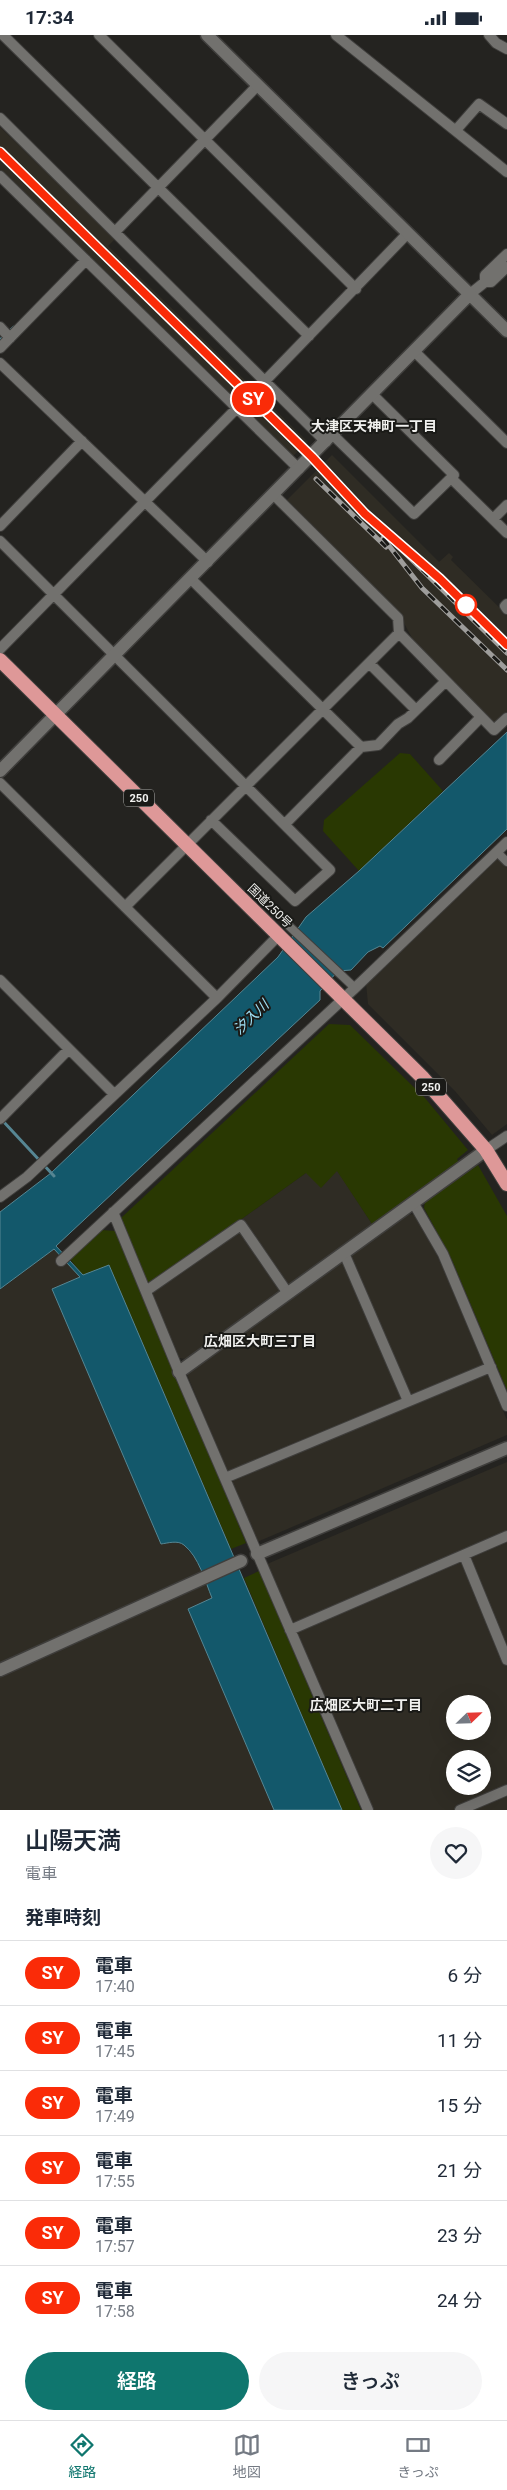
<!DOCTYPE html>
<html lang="ja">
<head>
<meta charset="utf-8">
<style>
  body { margin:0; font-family:Roboto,"Noto Sans JP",sans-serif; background:#f6f6f7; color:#1f2937; height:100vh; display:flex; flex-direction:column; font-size:19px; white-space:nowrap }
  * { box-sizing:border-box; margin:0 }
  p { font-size:16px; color:#747a83 }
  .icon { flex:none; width:28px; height:28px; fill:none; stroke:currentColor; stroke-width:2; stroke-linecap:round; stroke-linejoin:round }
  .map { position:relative; height:1775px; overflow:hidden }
  .sheet { display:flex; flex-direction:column; background:#fff; flex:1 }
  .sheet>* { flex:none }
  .badge { padding:0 10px; border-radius:16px; font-size:18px; line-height:32px }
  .needle { width:32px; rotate:67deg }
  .controls { position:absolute; left:446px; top:1660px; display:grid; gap:10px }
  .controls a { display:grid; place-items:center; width:45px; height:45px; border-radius:50%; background:#fff; box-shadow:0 5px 20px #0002; font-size:25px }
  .map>.badge { position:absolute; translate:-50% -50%; box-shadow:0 0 0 2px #fff }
  h2 { padding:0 25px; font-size:19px; line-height:45px }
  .round { display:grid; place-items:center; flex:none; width:52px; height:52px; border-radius:26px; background:#f6f6f7 }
  .headline { display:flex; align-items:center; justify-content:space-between; height:85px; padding:0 25px }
  h1 { font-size:24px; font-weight:600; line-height:38px }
  .cta { display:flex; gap:10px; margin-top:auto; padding:10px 25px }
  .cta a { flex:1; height:58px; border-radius:30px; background:#0f766e; color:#fff; font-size:20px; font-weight:600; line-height:58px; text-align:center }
  .cta a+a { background:#f6f6f7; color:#1f2937 }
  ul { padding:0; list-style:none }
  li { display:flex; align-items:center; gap:15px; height:65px; padding:0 25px; border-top:1px solid #e0e1e3 }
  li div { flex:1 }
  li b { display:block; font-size:19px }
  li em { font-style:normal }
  li .badge { min-width:55px; font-weight:700; text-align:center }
  .status { display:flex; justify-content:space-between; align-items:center; height:35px; padding:0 25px; background:#fff; direction:ltr }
  .status svg { height:14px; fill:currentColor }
  .tab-bar { display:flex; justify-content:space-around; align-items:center; height:70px; border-top:1px solid #e0e1e3; background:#fff; font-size:14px; color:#747a83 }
  .tab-bar a { display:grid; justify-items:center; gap:2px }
  .tab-bar .active { color:#0f766e }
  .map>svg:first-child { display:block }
  .built { fill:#2f2c24; fill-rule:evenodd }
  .green { fill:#293802 }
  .water { fill:#13586b; stroke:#568693 }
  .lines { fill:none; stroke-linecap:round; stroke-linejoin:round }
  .stream { stroke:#568693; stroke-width:3 }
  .pedestrian-casing { stroke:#3f3e3c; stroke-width:10 }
  .minor-casing { stroke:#3f3e3c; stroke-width:12 }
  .tertiary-casing { stroke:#3f3e3c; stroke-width:15 }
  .trunk-casing { stroke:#3f3e3c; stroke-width:16 }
  .pedestrian { stroke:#72716e; stroke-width:8 }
  .minor { stroke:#72716e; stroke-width:10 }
  .tertiary { stroke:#72716e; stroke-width:12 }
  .trunk { stroke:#de9898; stroke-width:14 }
  .rail-casing { stroke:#9e9d9b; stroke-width:5 }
  .rail { stroke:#1a1a17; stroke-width:3; stroke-dasharray:9; stroke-linecap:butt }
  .line-casing { stroke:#fff; stroke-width:11 }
  .line { stroke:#fa2b08; stroke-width:8 }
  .stop-dot { fill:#fff; stroke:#fa2b08; stroke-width:2.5 }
  .labels { text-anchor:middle; stroke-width:4; stroke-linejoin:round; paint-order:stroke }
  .shield { fill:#1a1a17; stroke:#b0b0ae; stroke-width:1 }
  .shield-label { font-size:11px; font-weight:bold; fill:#f1f1ef }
  .street-label { font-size:12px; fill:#f1f1ef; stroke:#1a1a17 }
  .neighbourhood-label { font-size:14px; font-weight:bold; fill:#f1f1ef; stroke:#1a1a17 }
  .water-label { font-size:14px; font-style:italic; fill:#a1e2f7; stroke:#1a1a17 }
</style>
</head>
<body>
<div class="status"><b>17:34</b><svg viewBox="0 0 49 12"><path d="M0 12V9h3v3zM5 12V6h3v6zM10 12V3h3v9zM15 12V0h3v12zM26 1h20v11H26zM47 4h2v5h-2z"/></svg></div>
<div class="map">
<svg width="507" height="1775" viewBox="0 0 507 1775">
  <rect width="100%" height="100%" fill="#242320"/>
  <path class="built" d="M0 92 115 204 108 211 308 407 291 423 0 136Z
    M332 420 439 527 449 518 453 522 451 525 507 580V677L495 687 491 686 412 603 397 575 287 465Z
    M497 821 507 831V1089L492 1100 455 1056 368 969 366 948Z
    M337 1135 372 1189 186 1324 179 1323 148 1251 306 1138Z
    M414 1179 439 1224 507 1385V1400L257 1507 186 1337 407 1180Z
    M54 1214 80 1242 53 1254 161 1508 174 1507 183 1509 197 1526 212 1563 188 1574 274 1775H0V1255Z
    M507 1427V1775H371L267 1529ZM455 1669H482V1696H455ZM455 1724H482V1751H455Z"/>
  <path class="green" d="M400 718 410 719 443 756 359 836 323 796 324 785Z
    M329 989 350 990 425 1063 468 1115 457 1124 459 1128 372 1189 337 1136 321 1153 306 1138 148 1251 121 1183Z
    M478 1130 507 1181V1355L452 1225 424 1173 425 1167Z
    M101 1195 116 1196 246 1508 231 1514 109 1230 83 1240 70 1224Z
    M259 1536 361 1775H342L244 1543Z"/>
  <path class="water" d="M507 697V794L383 913 380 911 368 917 351 935 338 936 320 956V965L56 1211 83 1240 109 1230 342 1775H274L188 1574 212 1563C205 1546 199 1522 184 1510 178 1505 168 1508 161 1509L52 1254 80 1242 54 1214 0 1254V1177L51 1138 278 922 306 882 359 836Z"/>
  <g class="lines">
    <path class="stream" d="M0 305 14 292
      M2 1085 54 1141"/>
    <g class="pedestrian-casing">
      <path id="pedestrian" d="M497 817 507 827
        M289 891 355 953"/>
    </g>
    <g class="minor-casing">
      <path id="minor" d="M3 0 309 301
        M99 0 356 254
        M336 0 507 137
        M489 0 496 8 507 14
        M0 83 326 407
        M456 95 479 69 507 89
        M0 141 299 434
        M115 197 258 50
        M485 247V240L507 219
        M470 259 485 247H491L507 232
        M0 292 10 303
        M0 313 86 225
        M415 317 507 408
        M0 328 208 527
        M265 346 408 198
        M333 400 414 479 451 443 454 440 372 359
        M451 443 507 498
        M274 460 398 583 399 598 494 695 507 683
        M493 484 507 470
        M0 491 82 406
        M0 506 330 835 295 866 211 785
        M191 544 361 712
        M507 569 505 571 507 574
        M0 614 237 373
        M369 628 416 675
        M439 725 481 682
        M0 748 217 963
        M285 789 361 712 378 710 398 689 408 683 446 646
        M125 872 399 598
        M0 945 113 1058
        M0 1084 69 1014
        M486 1115 507 1101
        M0 1162 27 1142 217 963 279 900
        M414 1169 443 1219 507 1371
        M113 1177 179 1337 368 1775
        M344 1218 408 1366
        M61 1226 355 953 507 807
        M146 1256 241 1190 287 1257
        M225 1443 491 1332
        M464 1520 507 1625
        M290 1595 507 1501
        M460 1775 507 1755"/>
    </g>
    <g class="tertiary-casing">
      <path id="tertiary" d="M207 0 507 296
        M0 736 470 259
        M179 1337 486 1115
        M257 1519 507 1413
        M0 1635 241 1526"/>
    </g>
    <g class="trunk-casing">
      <path id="trunk" d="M0 625 423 1043 486 1115 507 1149"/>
    </g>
    <use href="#pedestrian" class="pedestrian"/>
    <use href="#minor" class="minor"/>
    <use href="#tertiary" class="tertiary"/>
    <use href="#trunk" class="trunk"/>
    <g class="rail-casing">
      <path id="rail" d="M0 117 312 421 365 479 507 618
        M316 444 386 512
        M383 503 422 553 507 635"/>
    </g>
    <use href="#rail" class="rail"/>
  </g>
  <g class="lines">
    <g class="line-casing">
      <path id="line" d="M0 117 312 422 365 479 440 544 507 610"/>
    </g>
    <use href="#line" class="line"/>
  </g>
  <circle class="stop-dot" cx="466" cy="570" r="10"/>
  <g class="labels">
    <g class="shield">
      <rect x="124" y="754.5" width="30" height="17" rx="4"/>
      <rect x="416" y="1043.5" width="30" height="17" rx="4"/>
    </g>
    <g class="shield-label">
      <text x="139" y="767">250</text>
      <text x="431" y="1056">250</text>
    </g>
    <g class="street-label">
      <text transform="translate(270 871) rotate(44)" y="4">国道250号</text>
    </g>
    <g class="neighbourhood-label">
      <text x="374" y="396">大津区天神町一丁目</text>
      <text x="260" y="1311">広畑区大町三丁目</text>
      <text x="366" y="1675">広畑区大町二丁目</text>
    </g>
    <g class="water-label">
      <text transform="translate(251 982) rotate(-44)" y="5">汐入川</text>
    </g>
  </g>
</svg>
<div class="controls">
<a><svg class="needle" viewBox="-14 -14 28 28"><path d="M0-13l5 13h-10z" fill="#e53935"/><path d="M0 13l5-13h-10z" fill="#747a83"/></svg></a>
<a><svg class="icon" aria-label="layers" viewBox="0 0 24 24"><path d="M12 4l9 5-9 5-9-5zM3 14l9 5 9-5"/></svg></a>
</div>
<b class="badge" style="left:253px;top:364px;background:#fa2b08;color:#fff">SY</b>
</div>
<section class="sheet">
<div class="headline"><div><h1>山陽天満</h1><p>電車</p></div><a class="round"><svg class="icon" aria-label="heart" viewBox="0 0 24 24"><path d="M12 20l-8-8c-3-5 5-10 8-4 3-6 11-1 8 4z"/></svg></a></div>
<h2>発車時刻</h2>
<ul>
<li><span class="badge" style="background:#fa2b08;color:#fff">SY</span><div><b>電車</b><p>17:40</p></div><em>6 分</em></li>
<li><span class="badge" style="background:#fa2b08;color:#fff">SY</span><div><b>電車</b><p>17:45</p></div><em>11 分</em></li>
<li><span class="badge" style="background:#fa2b08;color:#fff">SY</span><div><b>電車</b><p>17:49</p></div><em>15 分</em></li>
<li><span class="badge" style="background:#fa2b08;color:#fff">SY</span><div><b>電車</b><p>17:55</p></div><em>21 分</em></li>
<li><span class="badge" style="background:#fa2b08;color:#fff">SY</span><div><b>電車</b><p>17:57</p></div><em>23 分</em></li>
<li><span class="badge" style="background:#fa2b08;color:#fff">SY</span><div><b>電車</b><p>17:58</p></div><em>24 分</em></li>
</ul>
<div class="cta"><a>経路</a><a>きっぷ</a></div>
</section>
<nav class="tab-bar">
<a class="active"><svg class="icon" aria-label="directions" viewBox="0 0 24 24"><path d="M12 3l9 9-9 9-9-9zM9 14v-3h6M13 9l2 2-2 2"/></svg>経路</a>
<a><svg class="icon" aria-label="map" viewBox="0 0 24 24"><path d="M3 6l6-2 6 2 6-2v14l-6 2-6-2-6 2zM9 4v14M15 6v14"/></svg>地図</a>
<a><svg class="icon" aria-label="tickets" viewBox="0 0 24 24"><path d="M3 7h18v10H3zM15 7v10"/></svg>きっぷ</a>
</nav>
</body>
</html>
